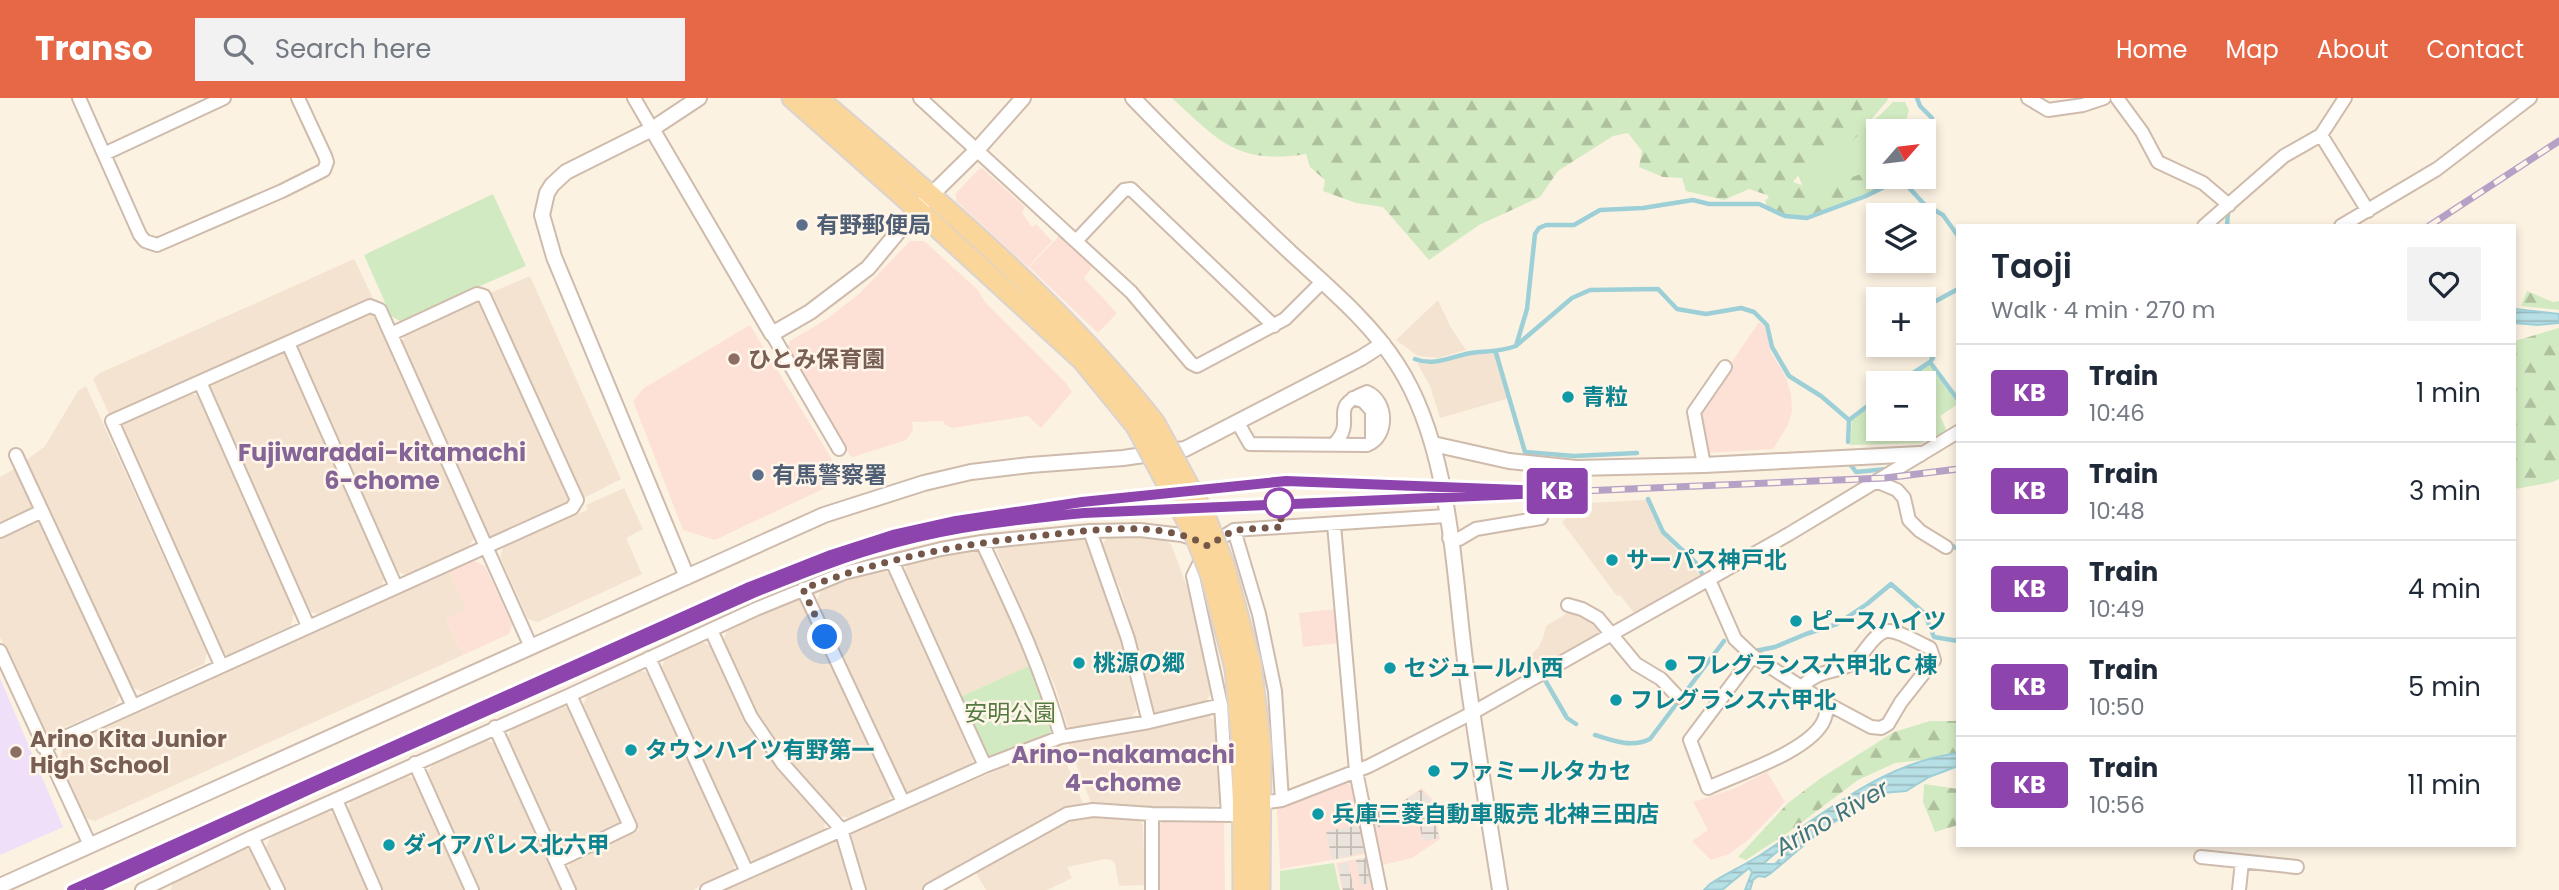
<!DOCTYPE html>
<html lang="en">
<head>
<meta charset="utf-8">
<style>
  body { margin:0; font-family:Poppins,"Noto Sans JP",sans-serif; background:#f2f2f3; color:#1f2937; height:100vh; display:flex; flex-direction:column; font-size:26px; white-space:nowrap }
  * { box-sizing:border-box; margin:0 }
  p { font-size:23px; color:#747a83 }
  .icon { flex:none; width:38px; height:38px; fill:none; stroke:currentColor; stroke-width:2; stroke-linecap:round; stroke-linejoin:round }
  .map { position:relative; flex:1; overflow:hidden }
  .side { position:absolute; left:1956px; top:126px; width:560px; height:623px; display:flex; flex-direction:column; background:#fff; border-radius:0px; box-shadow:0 4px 10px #0003 }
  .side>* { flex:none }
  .badge { padding:0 14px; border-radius:5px; font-size:24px; line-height:46px }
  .needle { width:46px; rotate:62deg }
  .tools { position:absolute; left:1866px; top:21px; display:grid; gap:14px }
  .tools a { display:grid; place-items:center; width:70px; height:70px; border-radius:0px; background:#fff; box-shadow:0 4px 10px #0003; font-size:35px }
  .you { position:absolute; width:35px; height:35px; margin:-18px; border:5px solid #fff; border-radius:50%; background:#1a73e8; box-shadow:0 0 0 10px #1a73e833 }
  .map>.badge { position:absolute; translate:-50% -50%; box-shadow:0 0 0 4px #fff }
  .round { display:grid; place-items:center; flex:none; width:74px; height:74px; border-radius:0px; background:#f2f2f3 }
  .overview { display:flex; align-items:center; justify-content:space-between; height:119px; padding:0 35px }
  h1 { font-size:33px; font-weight:600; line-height:52px }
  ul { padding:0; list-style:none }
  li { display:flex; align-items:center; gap:21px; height:98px; padding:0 35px; border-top:2px solid #e0e1e3 }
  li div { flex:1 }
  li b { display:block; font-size:26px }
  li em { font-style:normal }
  li .badge { min-width:77px; font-weight:700; text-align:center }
  header { display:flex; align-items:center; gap:42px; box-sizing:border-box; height:98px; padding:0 35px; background:#e76847; color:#fff }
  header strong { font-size:33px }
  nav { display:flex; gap:38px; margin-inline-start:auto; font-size:24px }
  .search { width:490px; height:63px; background:#f2f2f3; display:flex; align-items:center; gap:18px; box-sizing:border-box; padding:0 24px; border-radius:0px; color:#747a83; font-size:26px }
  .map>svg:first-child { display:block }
  .residential { fill:#f4e3d1 }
  .commercial { fill:#fde1d6 }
  .industrial { fill:url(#industrial-grid) }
  .education { fill:#efdff8 }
  .green { fill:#d2eac1 }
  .forest { fill:url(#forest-firs) }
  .water { fill:url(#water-rules); stroke:#9dcfd7; stroke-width:2; fill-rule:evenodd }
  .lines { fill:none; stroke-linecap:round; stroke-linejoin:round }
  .stream { stroke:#9dcfd7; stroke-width:4.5 }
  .minor-casing { stroke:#cfbbac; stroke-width:16 }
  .tertiary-casing { stroke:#cfbbac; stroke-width:18 }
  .primary-casing { stroke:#dbd3d0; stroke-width:23 }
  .minor { stroke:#fff; stroke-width:12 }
  .tertiary { stroke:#fff; stroke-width:14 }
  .primary { stroke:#fbd69a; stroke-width:19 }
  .rail-casing { stroke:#b4a1c5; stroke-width:7 }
  .rail { stroke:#fff6e9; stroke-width:4.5; stroke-dasharray:13; stroke-linecap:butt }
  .primary-bridge-casing { stroke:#dbd3d0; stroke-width:23; stroke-linecap:butt }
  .primary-bridge { stroke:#fbd69a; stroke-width:19 }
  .line-casing { stroke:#fff; stroke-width:16 }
  .line { stroke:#8e44ad; stroke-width:10 }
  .walk { stroke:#745749; stroke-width:7; stroke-dasharray:0 12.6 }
  .service-dot { fill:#5c6f8a; stroke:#fff6e9; stroke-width:2.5 }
  .education-dot { fill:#8d6e63; stroke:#fff6e9; stroke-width:2.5 }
  .culture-dot { fill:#0f9aa8; stroke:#fff6e9; stroke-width:2.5 }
  .stop-dot { fill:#fff; stroke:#8e44ad; stroke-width:3.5 }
  .labels { text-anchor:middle; stroke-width:5; stroke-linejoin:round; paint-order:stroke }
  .service-label { font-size:23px; font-weight:bold; fill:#4e5e75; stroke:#fff6e9; text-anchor:start }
  .education-label { font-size:23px; font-weight:bold; fill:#785e54; stroke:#fff6e9; text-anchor:start }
  .culture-label { font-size:23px; font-weight:bold; fill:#0d838f; stroke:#fff6e9; text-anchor:start }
  .park-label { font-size:23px; fill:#537a41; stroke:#fff6e9 }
  .neighbourhood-label { font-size:24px; font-weight:bold; fill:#856498; stroke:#fff6e9 }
  .water-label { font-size:24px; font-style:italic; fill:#3f7781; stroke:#fff6e9 }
</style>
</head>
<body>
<header>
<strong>Transo</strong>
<div class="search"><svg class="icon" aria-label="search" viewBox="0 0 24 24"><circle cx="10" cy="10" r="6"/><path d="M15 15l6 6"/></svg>Search here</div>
<nav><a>Home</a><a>Map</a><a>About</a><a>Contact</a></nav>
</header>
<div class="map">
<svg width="2559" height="792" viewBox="0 0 2559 792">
  <defs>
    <pattern id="industrial-grid" width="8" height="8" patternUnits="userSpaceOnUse" patternTransform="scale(1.75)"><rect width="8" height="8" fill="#ebe4dd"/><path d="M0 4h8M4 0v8" fill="none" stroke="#c3bcb5"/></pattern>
    <pattern id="forest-firs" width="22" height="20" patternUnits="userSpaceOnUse" patternTransform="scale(1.75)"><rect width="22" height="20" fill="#d2eac1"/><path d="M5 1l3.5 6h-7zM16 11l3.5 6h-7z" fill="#afc09f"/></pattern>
    <pattern id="water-rules" width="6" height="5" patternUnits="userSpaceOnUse" patternTransform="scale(1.75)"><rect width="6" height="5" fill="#b7e0e6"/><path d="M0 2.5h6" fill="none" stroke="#99b8bc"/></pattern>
  </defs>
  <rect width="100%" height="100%" fill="#fcf2e2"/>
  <path class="residential" d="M354 161 373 200 110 318 93 281 100 275Z
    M530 178 621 381 582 401 490 195Z
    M1438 202 1450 228 1466 252 1439 260 1418 258 1396 242Z
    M476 205 483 207 570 400 565 410 496 441 486 437 402 246 405 237Z
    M368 214 377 217 475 438 469 449 406 477 398 474 298 252 301 244Z
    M279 254 288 257 386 476 381 489 318 516 308 513 209 292 213 283Z
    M1499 255 1510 300 1440 320 1430 288 1417 265 1433 266 1470 257Z
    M86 288 207 555 204 566 144 594 129 588 24 364 45 348 78 293Z
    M190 295 199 298 294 514 291 528 228 557 220 554 121 334 124 324Z
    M18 369 35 408 0 425V379Z
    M624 390 643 431 626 440 642 476 538 524 528 521 500 459 503 450 587 412 586 407Z
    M1647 402 1661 435 1702 479 1635 516 1620 497 1617 498 1562 424 1584 405Z
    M35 423 43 426 120 597 115 607 50 636 42 633 0 539V438Z
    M1132 437 1161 439 1171 446 1196 513 1213 593 1206 603 1156 615 1148 608 1136 544 1122 496 1102 447 1108 438Z
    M1077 438 1088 446 1124 549 1137 612 1131 619 1072 631 1067 628 1055 588 997 454 1000 446Z
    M972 450 981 456 1031 567 960 599 903 474 908 465Z
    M881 471 893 477 973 662 970 670 910 696 902 693 817 502 821 492Z
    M450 474 467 512 446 522 463 557 95 723 85 720 60 661 63 649Z
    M795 501 806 506 891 696 888 704 848 720 840 718 813 691 786 661 769 637 755 613 723 543 727 532Z
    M1569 514 1583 518 1595 526 1601 537 1522 580 1516 571 1538 550 1543 540 1546 528Z
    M702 544 712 548 779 670 825 722 824 731 757 764 747 760 661 572 665 560Z
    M640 572 652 577 736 765 733 773 693 792H575L567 774 571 763 639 732 583 608 587 597Z
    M561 607 570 611 621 721 618 729 567 753 555 748 507 642 512 630Z
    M1207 616 1216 624 1220 705 1217 708 1150 711 1092 707 1068 645Z
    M486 642 496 646 562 792H479L427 676 432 667Z
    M1059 647 1084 708 1060 714 924 792H867L851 738 856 731Z
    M407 678 417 681 467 792H382L348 712 351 702Z
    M327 713 335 717 369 792H285L266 750 270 739Z
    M1095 717 1139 721 1143 727 1145 787 1119 788 1115 766 1112 762 1105 761 1067 769 1072 780 1047 792H986L976 775 1061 723Z
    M833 742 841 746 855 792H725Z
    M245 750 256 754 270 790 265 792H171L173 783Z"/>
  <path class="commercial" d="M982 70 1025 109 1022 115 1032 129 1036 126 1052 143 1028 169 956 103V95L979 71Z
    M1060 137 1067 142 1072 150 1092 169 1084 180 1117 215 1098 235 1029 169Z
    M910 143H924L978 192 985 204 1066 285 1072 294 1041 330 1028 318 953 330 945 327 943 323 912 324 913 332 906 342 853 359 850 358 788 249 790 243 827 221 860 195Z
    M1759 224 1766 229 1770 253 1785 277 1791 296 1792 313 1788 327 1773 351 1707 355 1698 314Z
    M750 227 831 360 840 383 715 442 683 432 633 303 644 290Z
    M475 463 485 468 512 527 509 536 463 557 446 522 467 512 450 474Z
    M1336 511 1339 545 1303 549 1299 515Z
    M1767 674 1785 704 1748 742 1729 756 1711 762 1692 743 1708 732 1693 704 1733 691Z
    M1346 685 1354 689 1367 756 1280 771 1277 711 1283 704Z
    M1422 690 1433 702 1440 741 1412 760 1383 767 1372 714 1391 710Z
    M1218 719 1224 726 1225 792H1158L1157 729 1165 721Z
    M1367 759 1374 792H1342L1336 765Z"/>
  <path class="industrial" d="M1421 692 1431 703 1439 740 1423 743 1418 721 1376 730 1373 715 1391 711Z
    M1360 727 1365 754 1332 762 1326 733Z
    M1366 760 1371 784 1361 787 1356 762Z
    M1348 764 1354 792H1343L1338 766Z"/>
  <path class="education" d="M0 580 63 729 0 757Z"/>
  <path class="green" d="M1893 4H1905L1909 12 1903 33H1878V70L1822 97 1805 93 1797 75 1814 55 1849 41 1880 17Z
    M493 96 526 168 400 223 391 218 364 157Z
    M1929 266 1958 306 1940 318 1947 333 1920 345 1850 347 1852 322 1878 302V331H1923V285H1899Z
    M1031 567 1052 625 1050 637 995 660 987 658 960 599Z
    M1334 765 1340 792H1280V773Z"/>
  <path class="forest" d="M1172 0H1888L1887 3 1852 44 1816 55 1793 84 1815 92 1878 70V79H1889L1890 86 1807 120 1786 118 1767 109 1765 102 1769 100 1767 97 1749 91 1724 102 1686 93 1682 80 1663 79 1639 69 1642 53 1628 35 1613 38 1558 73 1540 99 1479 127 1429 162 1383 109 1356 105 1323 93 1325 82 1310 69 1306 56C1237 67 1219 43 1172 0Z
    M2527 193 2553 204 2559 203V212L2521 208Z
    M2559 230V381L2553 384 2515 391V243Z
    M1930 623H1958V658L1895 665 1858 682 1789 734 1746 762 1738 759 1788 705 1821 680 1894 634Z
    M1924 686 1958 691V727L1935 734 1923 704Z"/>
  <path class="water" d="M2515 211 2559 216V225L2538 227 2515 225Z
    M1958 655V668L1929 679 1906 693 1882 695 1823 731 1771 775 1765 779 1758 778 1753 782 1750 792H1745L1752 774 1749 770 1722 792H1704L1710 786C1727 775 1745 767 1762 756 1824 716 1882 665 1958 655ZM1786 746 1795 747 1775 766H1766L1765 764Z"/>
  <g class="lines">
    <path class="stream" d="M1917 0 1920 8 1932 20 1923 53
      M1901 81 1924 106 1943 117 1958 138
      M2227 128 2228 114
      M1923 210 1958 191
      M1517 247 1572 200 1590 192 1658 191 1677 211 1706 216 1741 210 1754 214 1767 227 1772 249 1789 278 1821 298 1849 322
      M1496 255 1525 354 1574 358 1637 355
      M1415 261C1434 269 1452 258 1471 255 1488 253 1499 254 1516 248L1527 211 1535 136 1539 130 1546 127H1574L1600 112 1643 110 1693 102 1709 106H1759L1785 118 1807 120 1866 98 1904 79
      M1930 264 1958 302
      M1898 285 1930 264 1933 260 1921 247
      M1848 344 1849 322 1878 300
      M1850 366 1856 374 1887 371
      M1648 401 1663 434 1696 465 1704 479
      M1949 446 1958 451
      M1755 553 1775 549 1806 536 1837 526 1867 506 1891 486 1924 515 1934 539 1958 543
      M1545 582 1567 620 1576 626
      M1595 637C1613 643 1632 650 1650 641L1724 543"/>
    <g class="minor-casing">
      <path id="minor" d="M79 0 140 137 145 143 157 147 282 93 324 72 327 64 325 58 298 0
        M634 0 652 31
        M920 0 1131 194 1191 265 1197 268 1285 221 1322 184
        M2028 0 2048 12 2083 7 2104 0
        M2117 0 2142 34 2158 64 2203 85 2229 107
        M2321 37 2368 113
        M104 56 224 0
        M2204 128 2284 58 2321 37 2345 0
        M2341 128 2437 71 2530 0
        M1076 143 1124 92 1131 91 1274 228
        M772 236 839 351
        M288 245 396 489
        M200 284 308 528
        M1353 300 1363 303 1372 313V340
        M1238 325 1250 346 1367 347C1389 339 1388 303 1367 294 1325 310 1358 320 1335 345
        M16 357 133 608
        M1704 367 1694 314 1725 269
        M1878 384 1897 392 1904 400 1909 422 1920 433 1946 449
        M1334 427 1356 673 1380 792
        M1234 432 1259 516 1275 593 1282 702
        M0 433 42 413
        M1090 433 1128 541 1149 624
        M1449 440 1459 441 1476 431 1541 420
        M982 444C1012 508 1042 570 1061 639
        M892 463 985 668
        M1709 482 1735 541 1753 558 1828 606C1827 611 1826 617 1824 622 1811 653 1737 676 1708 690L1690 642 1753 558
        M803 491 903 704
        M1568 507 1582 511 1598 520 1636 566 1661 581 1678 599
        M711 532 751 619 783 666 841 731 859 792
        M0 553 90 747
        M649 560 747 774
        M221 567 112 323 370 208 380 212 531 549
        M1803 588C1819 570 1840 576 1857 562 1865 554 1876 532 1889 533 1902 534 1918 545 1930 550L1934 562 1901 604 1888 626 1881 630 1871 629 1828 606
        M495 629 569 792
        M43 649 572 410 577 402 484 198 477 196 391 236
        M415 665 472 792
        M336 702 375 792
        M1261 705 1282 702 1369 668 1472 615 1789 436 1958 334
        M1152 716V792
        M1228 716 1221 607 1193 478 1208 448 1234 432 1446 418
        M252 739 278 792
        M2201 759 2297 769
        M557 763 630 728 570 597
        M142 792 252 739 570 597 756 511 844 475 941 451 982 444 1090 433 1140 432 1182 437 1198 442
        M707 792 985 668 1061 639 1149 624 1221 607
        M930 792 1067 716 1093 712 1152 716 1235 717
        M2239 792 2242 764"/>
    </g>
    <g class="tertiary-casing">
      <path id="tertiary" d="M1133 0C1184 53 1237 104 1291 155 1328 189 1370 224 1397 266 1450 347 1453 468 1465 562 1475 639 1488 715 1500 792
        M652 31 772 236 810 214 868 170 917 111 976 53 1023 0
        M1433 346 1509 363 1576 370 1704 367 1920 356
        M687 479 554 159 542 117 547 95 552 87 566 74 652 31 699 0
        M0 788 824 417 924 385 971 374 1030 367 1123 360 1185 351 1361 260 1383 246"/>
    </g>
    <g class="primary-casing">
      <path id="primary" d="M792 0 917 111 1082 262 1136 328
        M818 0C936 101 1058 202 1155 325
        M1251 566 1261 651 1260 792
        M1235 570 1242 649 1243 792"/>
    </g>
    <use href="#minor" class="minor"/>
    <use href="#tertiary" class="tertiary"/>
    <use href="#primary" class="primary"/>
    <g class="rail-casing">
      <path id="rail" d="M2429 128 2559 43
        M1325 383 1463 389
        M1300 405 1885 380 1958 371
        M1060 417 1287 405
        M72 792 573 566 747 490 831 457 893 437 956 423 1082 404 1286 383"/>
    </g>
    <use href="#rail" class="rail"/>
    <g class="primary-bridge-casing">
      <path id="primary-bridge" d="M1155 325 1205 418 1225 469 1251 566
        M1136 328 1196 440 1211 478 1235 570"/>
    </g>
    <use href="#primary-bridge" class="primary-bridge"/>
  </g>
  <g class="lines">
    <g class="line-casing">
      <path id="line" d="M72 792 747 490 831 457 893 437 956 423 1082 404 1286 383 1568 394 1084 415C1020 421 956 428 894 445 848 457 803 475 758 493L319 687 91 792"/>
    </g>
    <use href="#line" class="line"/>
    <path class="walk" d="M825 539 803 491C885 459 968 445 1055 436 1103 431 1164 423 1208 448L1234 432 1282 429 1279 405"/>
  </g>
  <g class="service-dot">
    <circle cx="802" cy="127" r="7"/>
    <circle cx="758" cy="377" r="7"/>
  </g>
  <g class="education-dot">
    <circle cx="734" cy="261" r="7"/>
    <circle cx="16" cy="654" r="7"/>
  </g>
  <g class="culture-dot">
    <circle cx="1568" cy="299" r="7"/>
    <circle cx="1612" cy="462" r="7"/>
    <circle cx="1796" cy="523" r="7"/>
    <circle cx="1079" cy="565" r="7"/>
    <circle cx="1671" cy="567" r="7"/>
    <circle cx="1390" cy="570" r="7"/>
    <circle cx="1616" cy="602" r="7"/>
    <circle cx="631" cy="652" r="7"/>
    <circle cx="1434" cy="673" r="7"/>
    <circle cx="1318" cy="716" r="7"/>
    <circle cx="389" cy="747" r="7"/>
  </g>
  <circle class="stop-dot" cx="1279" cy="405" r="14"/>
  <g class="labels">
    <g class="service-label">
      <text x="816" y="135">有野郵便局</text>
      <text x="772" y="385">有馬警察署</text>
    </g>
    <g class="education-label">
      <text x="748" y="269">ひとみ保育園</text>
      <text x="30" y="649">Arino Kita Junior<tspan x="30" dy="26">High School</tspan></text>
    </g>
    <g class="culture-label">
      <text x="1582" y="307">青粒</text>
      <text x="1626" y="470">サーパス神戸北</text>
      <text x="1810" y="531">ピースハイツ</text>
      <text x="1093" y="573">桃源の郷</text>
      <text x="1685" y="575">フレグランス六甲北Ｃ棟</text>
      <text x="1404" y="578">セジュール小西</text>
      <text x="1630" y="610">フレグランス六甲北</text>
      <text x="645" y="660">タウンハイツ有野第一</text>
      <text x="1448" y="681">ファミールタカセ</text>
      <text x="1332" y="724">兵庫三菱自動車販売 北神三田店</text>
      <text x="403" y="755">ダイアパレス北六甲</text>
    </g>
    <g class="park-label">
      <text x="1010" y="623">安明公園</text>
    </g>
    <g class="neighbourhood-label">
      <text x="382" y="363">Fujiwaradai-kitamachi<tspan x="382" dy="28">6-chome</tspan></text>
      <text x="1123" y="665">Arino-nakamachi<tspan x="1123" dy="28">4-chome</tspan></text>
    </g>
    <g class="water-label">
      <text transform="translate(1832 720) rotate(-30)" y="8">Arino River</text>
    </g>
  </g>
</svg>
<div class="tools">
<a><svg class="needle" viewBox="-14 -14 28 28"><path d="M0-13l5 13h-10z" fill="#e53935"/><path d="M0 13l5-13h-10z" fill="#747a83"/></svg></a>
<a><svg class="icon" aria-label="layers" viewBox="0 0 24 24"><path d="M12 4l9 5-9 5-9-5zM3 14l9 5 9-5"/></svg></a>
<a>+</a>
<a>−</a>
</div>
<div class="you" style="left:825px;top:539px"></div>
<b class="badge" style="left:1557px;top:393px;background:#8e44ad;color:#fff">KB</b>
<section class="side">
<div class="overview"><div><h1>Taoji</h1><p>Walk · 4 min · 270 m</p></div><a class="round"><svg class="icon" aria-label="heart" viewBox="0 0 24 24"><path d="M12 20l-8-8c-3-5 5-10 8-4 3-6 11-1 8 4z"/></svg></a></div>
<ul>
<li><span class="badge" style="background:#8e44ad;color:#fff">KB</span><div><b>Train</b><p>10:46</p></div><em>1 min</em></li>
<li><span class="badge" style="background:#8e44ad;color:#fff">KB</span><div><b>Train</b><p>10:48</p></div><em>3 min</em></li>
<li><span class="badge" style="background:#8e44ad;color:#fff">KB</span><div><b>Train</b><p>10:49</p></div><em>4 min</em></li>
<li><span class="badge" style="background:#8e44ad;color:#fff">KB</span><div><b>Train</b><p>10:50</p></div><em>5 min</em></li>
<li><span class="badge" style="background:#8e44ad;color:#fff">KB</span><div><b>Train</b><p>10:56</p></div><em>11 min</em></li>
</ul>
</section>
</div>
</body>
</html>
